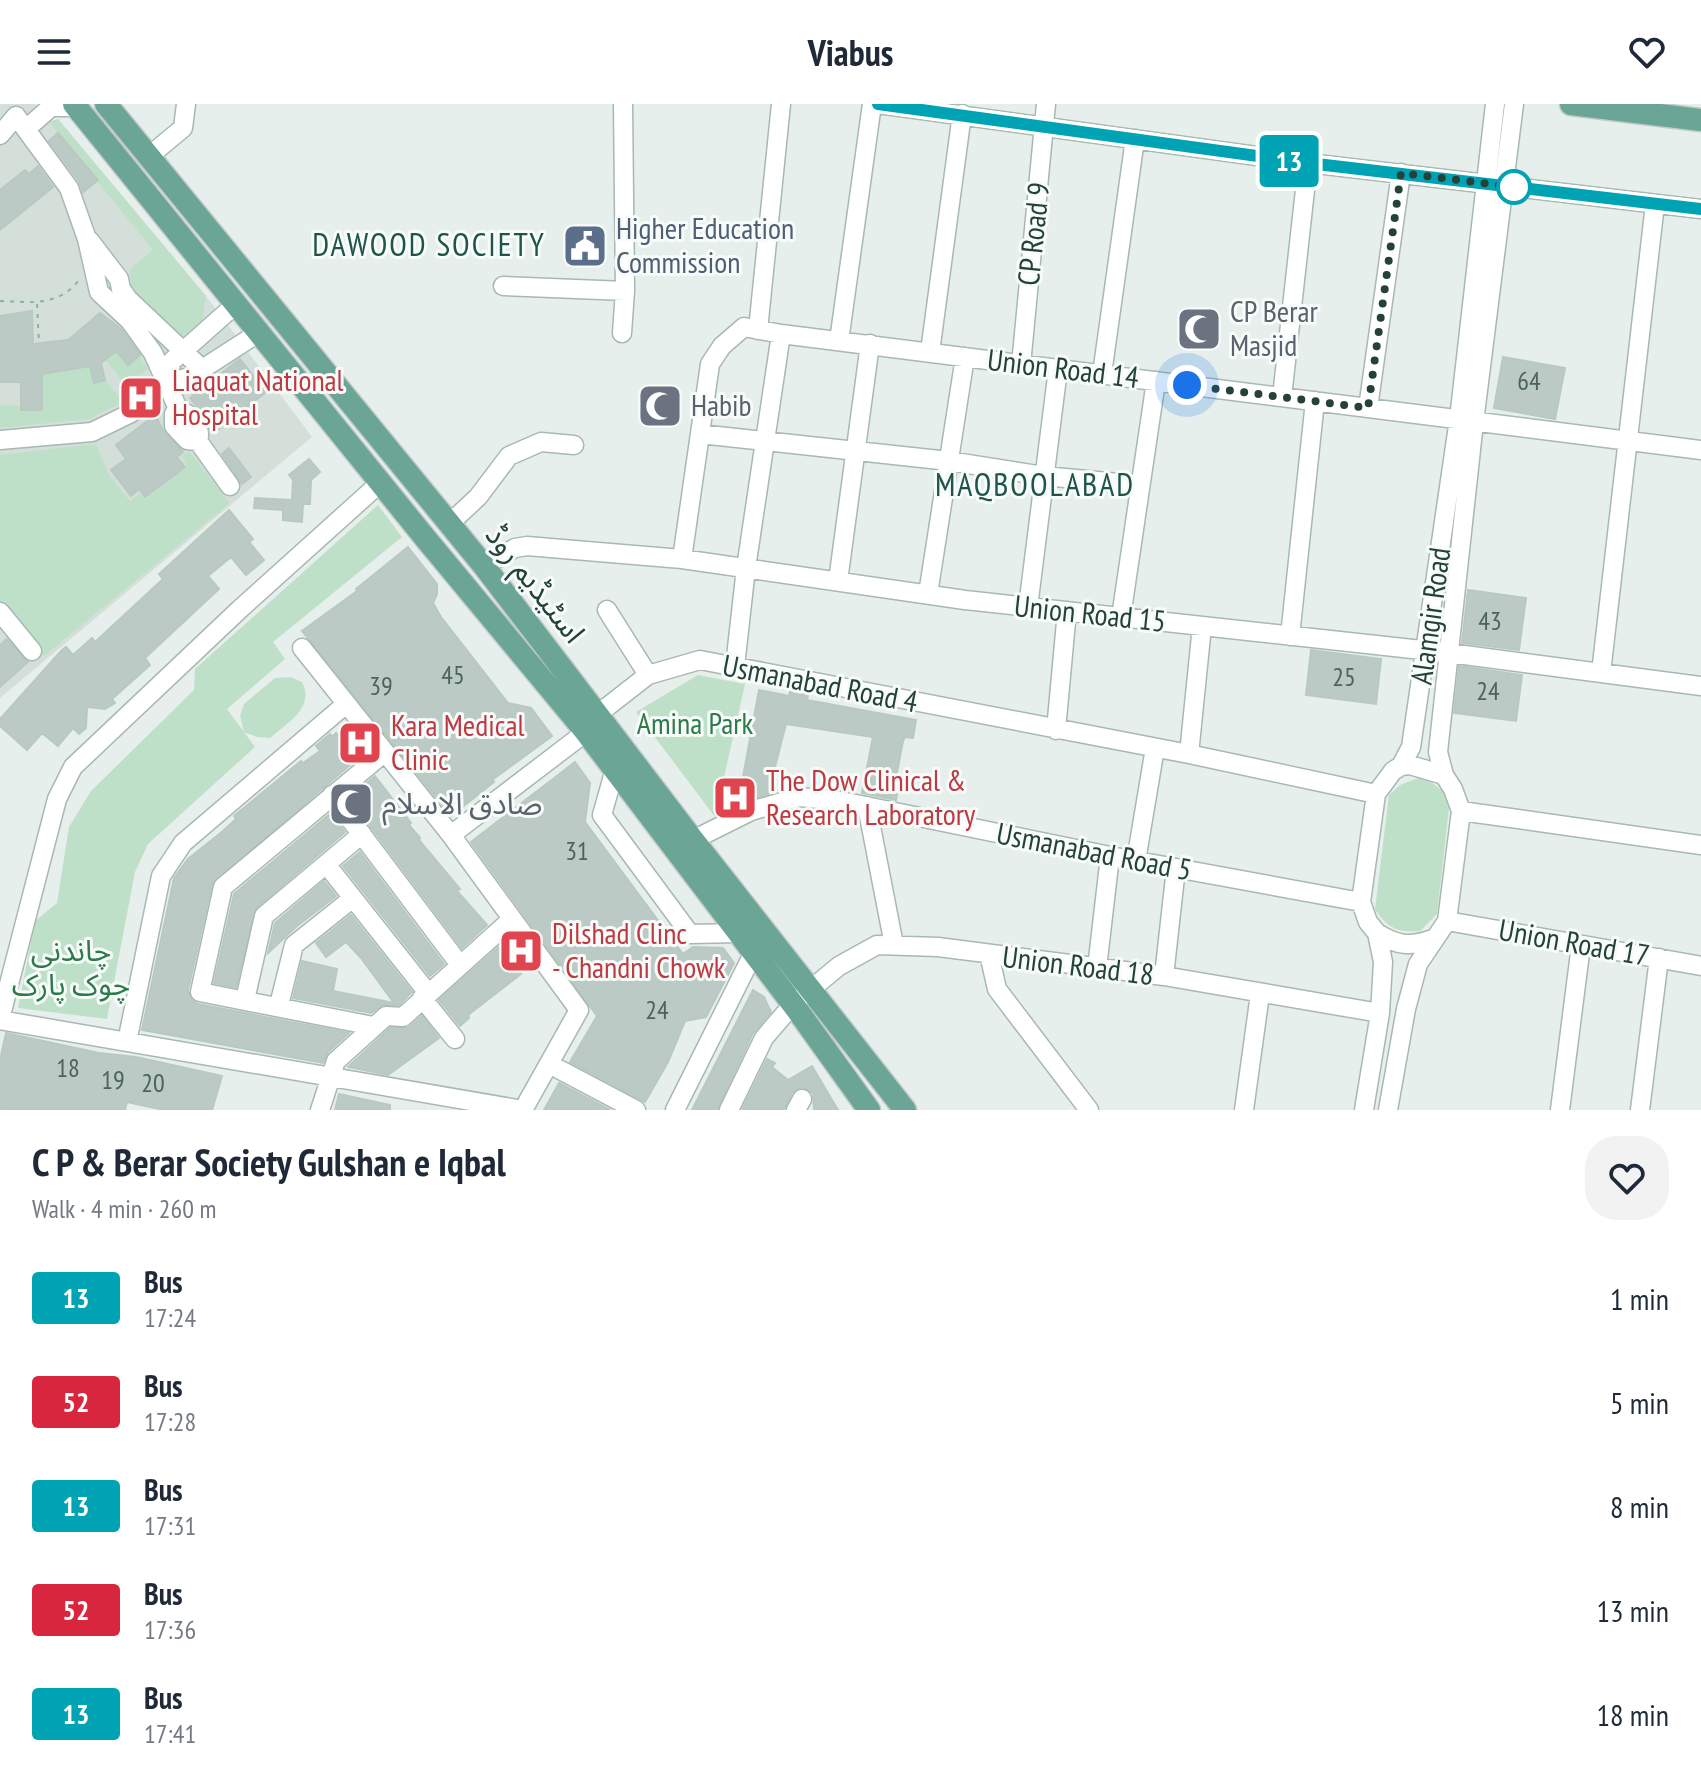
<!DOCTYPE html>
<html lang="en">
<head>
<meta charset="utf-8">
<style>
  body { margin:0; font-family:"PT Sans Narrow","Noto Sans Arabic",sans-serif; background:#f2f2f3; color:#1f2937; height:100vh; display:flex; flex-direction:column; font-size:30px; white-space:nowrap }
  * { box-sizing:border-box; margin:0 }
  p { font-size:26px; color:#747a83 }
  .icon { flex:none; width:44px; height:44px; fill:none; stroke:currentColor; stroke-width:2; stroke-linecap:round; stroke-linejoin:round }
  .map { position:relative; height:1006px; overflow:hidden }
  .details { display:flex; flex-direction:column; background:#fff; flex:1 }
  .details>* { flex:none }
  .badge { padding:0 16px; border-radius:6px; font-size:28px; line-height:52px }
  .you { position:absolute; width:40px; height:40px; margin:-20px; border:6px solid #fff; border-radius:50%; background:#1a73e8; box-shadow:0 0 0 12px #1a73e833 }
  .map>.badge { position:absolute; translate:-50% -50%; box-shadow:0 0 0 4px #fff }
  .round { display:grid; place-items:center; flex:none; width:84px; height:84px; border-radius:32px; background:#f2f2f3 }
  .headline { display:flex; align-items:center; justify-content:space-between; height:136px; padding:0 32px }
  h1 { font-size:38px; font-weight:800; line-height:60px }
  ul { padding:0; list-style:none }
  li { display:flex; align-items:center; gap:24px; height:104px; padding:0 32px }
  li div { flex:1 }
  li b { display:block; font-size:30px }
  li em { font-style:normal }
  li .badge { min-width:88px; font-weight:700; text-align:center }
  header { display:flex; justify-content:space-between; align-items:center; height:104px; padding:0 32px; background:#fff; font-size:36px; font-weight:800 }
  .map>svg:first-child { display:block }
  .built { fill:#d4dfda }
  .green { fill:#bfe0c8 }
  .building { fill:#bbcac4; stroke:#b8c9c2; stroke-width:2 }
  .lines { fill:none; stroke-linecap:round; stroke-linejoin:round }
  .minor-casing { stroke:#a8b8b2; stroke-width:21 }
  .major-casing { stroke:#c2cac8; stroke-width:25 }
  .path { stroke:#86b3a5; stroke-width:2; stroke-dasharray:4 6; stroke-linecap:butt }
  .minor { stroke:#fff; stroke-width:18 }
  .major { stroke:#6aa596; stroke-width:22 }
  .line-casing { stroke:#fff; stroke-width:18 }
  .line { stroke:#00a3b4; stroke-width:12 }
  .walk { stroke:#24423a; stroke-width:8; stroke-dasharray:0 14.4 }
  .stop-dot { fill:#fff; stroke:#00a3b4; stroke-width:4 }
  .labels { text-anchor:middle; stroke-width:6; stroke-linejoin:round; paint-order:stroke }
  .number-label { font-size:26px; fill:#4a645c }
  .service-label { font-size:30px; fill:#4e5e75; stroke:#f7fbf9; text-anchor:start }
  .street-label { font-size:30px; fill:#24423a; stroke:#f7fbf9 }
  .worship-label { font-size:30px; fill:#5b616d; stroke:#f7fbf9; text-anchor:start }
  .health-label { font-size:30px; fill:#be3a42; stroke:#f7fbf9; text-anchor:start }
  .park-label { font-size:30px; fill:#2d7a4b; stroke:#f7fbf9 }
  .neighbourhood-label { font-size:32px; letter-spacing:2px; fill:#1f5548; stroke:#f7fbf9 }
</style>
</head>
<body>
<header><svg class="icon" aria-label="menu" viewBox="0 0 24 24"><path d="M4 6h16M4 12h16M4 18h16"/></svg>Viabus<svg class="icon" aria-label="heart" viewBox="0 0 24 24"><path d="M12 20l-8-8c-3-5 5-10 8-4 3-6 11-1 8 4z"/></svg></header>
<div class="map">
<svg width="1701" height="1006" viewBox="0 0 1701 1006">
  <rect width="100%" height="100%" fill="#e6efeb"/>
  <path class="built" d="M0 0H35L49 18 58 15 206 192 312 333 0 594Z"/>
  <path class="green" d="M58 15 206 192 202 216 192 229 183 231 172 227 158 217 131 184 130 165 153 146 49 18Z
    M116 247 127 261 139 252 148 265 125 281 105 255Z
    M90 262 94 279 105 276 123 298 89 315 0 324V301L21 302V306L42 305V270Z
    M96 340 108 369 130 397 139 389 145 395 187 363 182 352 189 347 230 399 44 552 0 498V351Z
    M378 401 402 433 273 538 285 555 227 605 244 628 240 612 244 600 275 574 290 573 302 578C315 604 288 618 270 634L257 633 244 628 255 643 148 740 135 768 107 915 18 904 35 817 57 799 69 723 91 687 194 586 195 565Z
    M698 571 745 580 715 713 636 608Z
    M1423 672 1444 688 1449 704 1437 810 1420 827C1398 829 1387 824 1375 805L1389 691 1400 681Z"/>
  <path class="building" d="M58 29 98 76 83 88 79 77 49 37Z
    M38 62 53 83 0 126V86L25 66 29 70Z
    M32 207 33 240 68 236 100 209 121 225 140 251 128 261 116 247 101 259 105 276 94 279 90 262 42 270V306H21V278H0V212Z
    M1503 253 1565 264 1555 315 1494 304Z
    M240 255 266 288 216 327 190 294Z
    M155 311 165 330 183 348 177 353 185 363 145 393 139 385 131 392 111 366 126 355 116 341Z
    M229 344 251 373 242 380 222 350Z
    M309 355 320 368 311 376 310 400H303L302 418 283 416V406L254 404 255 394 292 396 293 376 289 371Z
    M229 406 253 435 249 438 264 456 246 471 231 453 208 472 219 485 145 554 150 561 112 595 115 599 105 605 87 603 86 624 79 630 73 624 58 642 42 629 27 646 0 622V615L61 547 66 543 73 551 92 534 95 538 163 475 159 470Z
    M408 443 437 480V490L433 499 441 513 508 599 531 604 552 632 492 676 494 678 451 712 302 527 357 487 356 485Z
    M1468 486 1526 494 1519 546 1462 539Z
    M7 535 28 558 0 583V541Z
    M1311 546 1381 555 1376 600 1306 591Z
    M1459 562 1522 571 1516 617 1454 609Z
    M759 586 789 592 790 588 808 591 807 596 916 616 913 634 905 633 903 637 894 684 898 685 896 696 862 689 873 633 786 620 768 690 738 700Z
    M336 629 358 654 212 780 188 886 192 896 198 900 349 929 328 948 323 959 142 926 174 774 188 755 223 727 236 715 234 712 301 657 303 659 320 647 316 642 330 630 332 633Z
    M575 658 590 679 585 718 683 850 693 843 723 844 734 859 706 913 685 917 668 958 645 998 570 958 597 912 471 738Z
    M375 672 411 719 409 721 420 734 419 736 460 785 457 787 487 821 462 844 349 694Z
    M331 709 345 728 256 804 236 883 214 879 234 790Z
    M360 748 444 860 430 872 343 762Z
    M324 777 336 792 297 822 268 849 275 819Z
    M351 811 412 888 399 901H383L371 909 293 894 302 857 337 865 333 887 394 899 361 854 346 838 326 853 316 839Z
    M501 841 522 866 521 870 468 911 469 914 460 922 439 896Z
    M753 886 764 893 771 908 753 929 717 1006H692Z
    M422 912 439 934 388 971 348 963 390 924H408Z
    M6 929 99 949 136 953 222 972 212 1006H164L127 998 125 1006H0V956Z
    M767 955 775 959 772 963 788 976 812 962 838 1006H814L813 989 802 983 792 989 784 1006H742Z
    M559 979 610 1006H544Z
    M339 990 390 1001V1006H335Z"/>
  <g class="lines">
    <g class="minor-casing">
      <path id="minor" d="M878 0 1308 59 1701 105
        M26 25 51 3H76
        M0 31 16 12 69 84 87 135 99 188 130 217 153 249 179 307
        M148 53 183 24 186 0
        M90 137 119 175 121 185 128 195 202 265
        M503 182 625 187
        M758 226 781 0
        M622 229 625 187 623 0
        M839 237 872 0
        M930 248 962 10
        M1021 261 1046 0
        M1102 270 1135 35
        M166 279 172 257 235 201
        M1282 293 1308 59
        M1368 304 1401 69
        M179 307C192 309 202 325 198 337L187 336 174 322V310Z
        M700 330 949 357 1044 372 1140 381
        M0 336 92 328 131 309 166 279 190 273 258 229
        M198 337 230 382
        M449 420 478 393 509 352 541 338 574 341
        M682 455 710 260 722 242 744 223 781 230 1701 346
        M484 462 515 444 527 442 682 455 965 496 1449 549 1701 582
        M838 477 870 240
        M928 490 965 253
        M1028 503 1058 265
        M607 506 648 571
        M0 508 32 547
        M1121 513 1156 277
        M1290 532 1315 297
        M735 562 746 464 781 230
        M1601 569 1655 100
        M598 610 648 571 700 556 1189 650 1376 690
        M1056 626 1067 507
        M1189 650 1202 522
        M1401 662 1410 661 1444 671
        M615 665 602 711 690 830 739 829
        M332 691 460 861
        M867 702 894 841
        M1461 707 1701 741
        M451 731 586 628
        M693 736 751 707 799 693 841 697 1110 752 1361 798
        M1136 757 1155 644
        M326 760 428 889
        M1447 817 1701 862
        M1377 829C1398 842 1410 843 1433 835
        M989 850 997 885 1089 1006
        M1097 864 1110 752
        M1164 872 1176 764
        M422 894 455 935
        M245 896 264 812 362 730
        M279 901 294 841 353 794
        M0 915 57 695 73 663 240 505 380 379
        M0 916 523 1006 579 906 451 731 302 544
        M373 922 200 888 223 783 385 648
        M127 938 161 772 183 739 346 600
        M549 960 636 1006
        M320 1006 336 957 386 912 403 913 512 815
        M675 1006 754 848
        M729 1006 764 934 793 900 839 862 877 841 938 843 1164 872 1380 909
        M796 1006 802 995
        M1244 1006 1260 890
        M1364 1006 1380 909 1383 858 1377 829 1368 818 1361 798 1376 690 1393 667 1401 662 1411 643 1459 315 1495 0
        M1388 1006 1406 905 1418 860 1447 817 1461 707 1453 685 1444 671 1438 648 1474 318 1514 0
        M1560 1006 1581 841
        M1640 1006 1659 854"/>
    </g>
    <g class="major-casing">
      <path id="major" d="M74 0 426 435 586 628 798 907 869 1006
        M106 0 484 462 693 736 905 1006
        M1571 0 1701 16"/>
    </g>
    <path class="path" d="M0 197C31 198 58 203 79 176
      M37 200 39 240"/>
    <use href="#minor" class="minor"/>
    <use href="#major" class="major"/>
  </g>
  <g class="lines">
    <g class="line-casing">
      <path id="line" d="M878 0 1308 59 1701 105"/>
    </g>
    <use href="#line" class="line"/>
    <path class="walk" d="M1187 281 1368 304 1401 69 1514 83"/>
  </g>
  <defs>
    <g id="civic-square" transform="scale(2.3)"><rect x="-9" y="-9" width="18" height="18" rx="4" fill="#5c6f8a" stroke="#f7fbf9"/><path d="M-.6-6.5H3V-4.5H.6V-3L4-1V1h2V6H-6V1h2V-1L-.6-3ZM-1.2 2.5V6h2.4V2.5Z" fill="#fff"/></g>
    <g id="mosque-square" transform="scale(2.3)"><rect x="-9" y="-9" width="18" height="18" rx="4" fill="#6b7280" stroke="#f7fbf9"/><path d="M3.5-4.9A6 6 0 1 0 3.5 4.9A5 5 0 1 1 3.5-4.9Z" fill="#fff"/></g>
    <g id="hospital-square" transform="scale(2.3)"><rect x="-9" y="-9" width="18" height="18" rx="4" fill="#e0444e" stroke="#f7fbf9"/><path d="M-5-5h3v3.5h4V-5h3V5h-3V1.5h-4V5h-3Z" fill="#fff"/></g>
  </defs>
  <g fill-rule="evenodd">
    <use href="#civic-square" x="585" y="142"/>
    <use href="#mosque-square" x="1199" y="225"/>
    <use href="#hospital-square" x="141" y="294"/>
    <use href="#mosque-square" x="660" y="302"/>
    <use href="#hospital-square" x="360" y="639"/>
    <use href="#hospital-square" x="735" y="694"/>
    <use href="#mosque-square" x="351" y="700"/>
    <use href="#hospital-square" x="521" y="847"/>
  </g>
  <circle class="stop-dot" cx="1514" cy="83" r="16"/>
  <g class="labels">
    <g class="number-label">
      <text x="1529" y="286">64</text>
      <text x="1490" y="526">43</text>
      <text x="453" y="580">45</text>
      <text x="1344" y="582">25</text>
      <text x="381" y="591">39</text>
      <text x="1488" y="596">24</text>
      <text x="577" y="756">31</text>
      <text x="657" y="915">24</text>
      <text x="68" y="973">18</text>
      <text x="113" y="985">19</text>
      <text x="153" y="988">20</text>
    </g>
    <g class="service-label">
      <text x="616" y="135">Higher Education<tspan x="616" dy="34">Commission</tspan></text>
    </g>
    <g class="street-label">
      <text transform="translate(1034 130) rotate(-84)" y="10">CP Road 9</text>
      <text transform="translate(1063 265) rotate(7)" y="10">Union Road 14</text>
      <text transform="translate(535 480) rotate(52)" y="10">اسٹیڈیم روڈ</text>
      <text transform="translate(1090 510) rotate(6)" y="10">Union Road 15</text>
      <text transform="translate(1431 512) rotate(-82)" y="10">Alamgir Road</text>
      <text transform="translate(820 580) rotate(11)" y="10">Usmanabad Road 4</text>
      <text transform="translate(1094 748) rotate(11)" y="10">Usmanabad Road 5</text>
      <text transform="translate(1574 839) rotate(10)" y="10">Union Road 17</text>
      <text transform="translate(1078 862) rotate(7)" y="10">Union Road 18</text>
    </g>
    <g class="worship-label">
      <text x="1230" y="218">CP Berar<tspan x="1230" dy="34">Masjid</tspan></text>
      <text x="691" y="312">Habib</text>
      <text x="382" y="710">صادق الاسلام</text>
    </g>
    <g class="health-label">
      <text x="172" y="287">Liaquat National<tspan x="172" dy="34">Hospital</tspan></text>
      <text x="391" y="632">Kara Medical<tspan x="391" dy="34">Clinic</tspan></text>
      <text x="766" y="687">The Dow Clinical &amp;<tspan x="766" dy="34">Research Laboratory</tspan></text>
      <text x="552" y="840">Dilshad Clinc<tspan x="552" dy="34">- Chandni Chowk</tspan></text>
    </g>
    <g class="park-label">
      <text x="695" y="630">Amina Park</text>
      <text x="71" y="857">چاندنی<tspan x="71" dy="34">چوک پارک</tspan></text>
    </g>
    <g class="neighbourhood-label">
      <text x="429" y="152">DAWOOD SOCIETY</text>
      <text x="1035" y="392">MAQBOOLABAD</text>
    </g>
  </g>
</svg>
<div class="you" style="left:1187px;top:281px"></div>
<b class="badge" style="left:1289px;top:57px;background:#00a3b4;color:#fff">13</b>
</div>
<section class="details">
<div class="headline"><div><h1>C P &amp; Berar Society Gulshan e Iqbal</h1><p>Walk · 4 min · 260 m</p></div><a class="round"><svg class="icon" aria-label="heart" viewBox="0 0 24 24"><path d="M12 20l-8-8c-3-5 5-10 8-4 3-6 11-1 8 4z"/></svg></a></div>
<ul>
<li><span class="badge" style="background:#00a3b4;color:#fff">13</span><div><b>Bus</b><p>17:24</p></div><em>1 min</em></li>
<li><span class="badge" style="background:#d7263d;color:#fff">52</span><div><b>Bus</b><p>17:28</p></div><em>5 min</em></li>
<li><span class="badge" style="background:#00a3b4;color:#fff">13</span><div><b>Bus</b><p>17:31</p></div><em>8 min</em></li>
<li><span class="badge" style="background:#d7263d;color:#fff">52</span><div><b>Bus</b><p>17:36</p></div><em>13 min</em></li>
<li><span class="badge" style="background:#00a3b4;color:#fff">13</span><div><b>Bus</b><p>17:41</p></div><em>18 min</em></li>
</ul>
</section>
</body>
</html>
